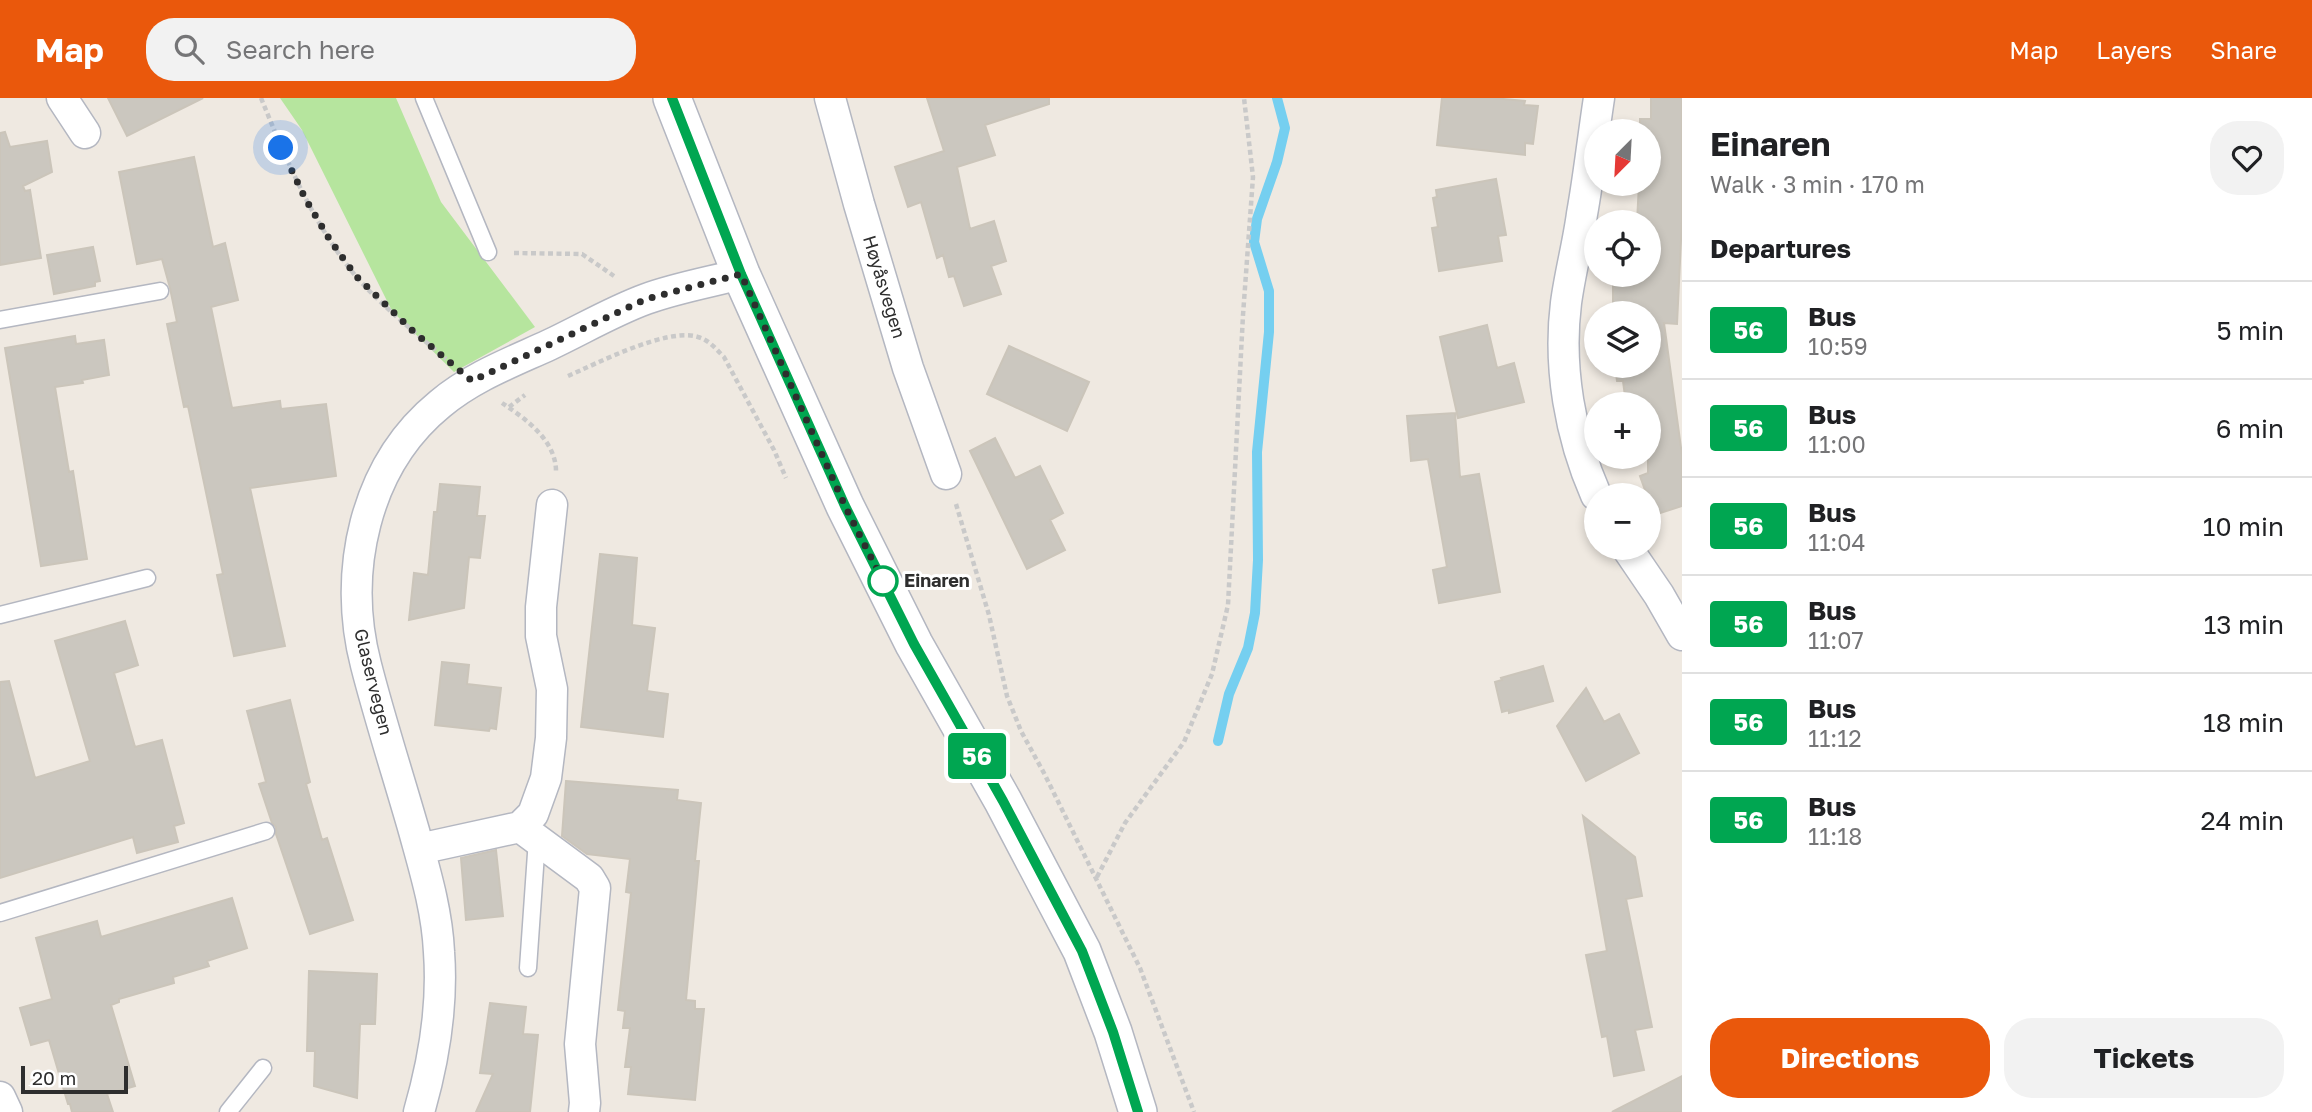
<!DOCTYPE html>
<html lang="en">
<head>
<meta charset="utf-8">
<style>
  body { margin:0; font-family:"Golos Text",sans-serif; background:#f2f2f2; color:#202124; height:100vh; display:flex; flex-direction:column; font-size:26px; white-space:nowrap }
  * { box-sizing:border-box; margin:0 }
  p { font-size:23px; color:#757577 }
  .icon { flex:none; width:38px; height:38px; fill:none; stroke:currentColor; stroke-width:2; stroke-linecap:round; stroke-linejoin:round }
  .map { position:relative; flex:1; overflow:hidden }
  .side { display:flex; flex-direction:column; background:#fff; width:630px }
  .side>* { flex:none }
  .badge { padding:0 14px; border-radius:5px; font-size:24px; line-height:46px }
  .needle { width:46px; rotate:204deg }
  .controls { position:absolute; left:1584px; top:21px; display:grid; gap:14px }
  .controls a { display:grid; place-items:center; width:77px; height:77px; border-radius:50%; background:#fff; box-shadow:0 4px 10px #0003; font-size:35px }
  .scale { position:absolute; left:21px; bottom:18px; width:107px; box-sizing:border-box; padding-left:7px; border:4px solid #2e2e2e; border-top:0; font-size:19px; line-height:24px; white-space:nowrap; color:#2e2e2e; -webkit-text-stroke:5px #fff; paint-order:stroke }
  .you { position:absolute; width:35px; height:35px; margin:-18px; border:5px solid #fff; border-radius:50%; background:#1a73e8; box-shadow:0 0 0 10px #1a73e833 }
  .map>.badge { position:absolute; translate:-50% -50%; box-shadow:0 0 0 4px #fff }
  h2 { padding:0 28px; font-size:26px; line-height:63px }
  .round { display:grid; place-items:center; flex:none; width:74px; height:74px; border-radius:28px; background:#f2f2f2 }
  .overview { display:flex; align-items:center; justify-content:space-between; height:119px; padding:0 28px }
  h1 { font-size:33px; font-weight:700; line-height:52px }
  .action { display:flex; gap:14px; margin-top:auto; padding:14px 28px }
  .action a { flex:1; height:80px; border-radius:28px; background:#ea580c; color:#fff; font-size:28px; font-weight:700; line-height:80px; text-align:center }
  .action a+a { background:#f2f2f2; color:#202124 }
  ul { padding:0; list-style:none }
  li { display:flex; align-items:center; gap:21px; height:98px; padding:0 28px; border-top:2px solid #e0e0e0 }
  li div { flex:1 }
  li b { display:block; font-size:26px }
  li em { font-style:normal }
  li .badge { min-width:77px; font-weight:700; text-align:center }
  header { display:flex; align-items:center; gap:42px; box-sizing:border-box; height:98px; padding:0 35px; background:#ea580c; color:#fff }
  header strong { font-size:33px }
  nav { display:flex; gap:38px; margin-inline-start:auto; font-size:24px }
  .search { width:490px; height:63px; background:#f2f2f2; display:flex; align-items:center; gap:18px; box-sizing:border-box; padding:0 24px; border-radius:28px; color:#757577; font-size:26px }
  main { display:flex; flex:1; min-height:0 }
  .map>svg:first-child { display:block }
  .green { fill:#b6e59e }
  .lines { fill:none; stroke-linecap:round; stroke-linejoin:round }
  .stream { stroke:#75cff0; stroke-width:10 }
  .building { fill:#cbc7bf; stroke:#cbc5ba; stroke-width:2 }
  .service-casing { stroke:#b4b7c1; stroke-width:19 }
  .minor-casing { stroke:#b4b7c1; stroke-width:33 }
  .tertiary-casing { stroke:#b4b7c1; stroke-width:40 }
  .path { stroke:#c9c9c9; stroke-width:4.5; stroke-dasharray:5 3.5; stroke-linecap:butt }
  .service { stroke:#fff; stroke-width:16 }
  .minor { stroke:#fff; stroke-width:30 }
  .tertiary { stroke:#fff; stroke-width:37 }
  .line-casing { stroke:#fff; stroke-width:16 }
  .line { stroke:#00a651; stroke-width:10 }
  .walk { stroke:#2e2e2e; stroke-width:7; stroke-dasharray:0 12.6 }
  .stop-dot { fill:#fff; stroke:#00a651; stroke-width:3.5 }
  .labels { text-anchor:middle; stroke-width:6; stroke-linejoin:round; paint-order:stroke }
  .street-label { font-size:18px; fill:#2e2e2e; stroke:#fff }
  .stop-label { font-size:18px; font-weight:bold; fill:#2e2e2e; stroke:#fff; text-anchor:start }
</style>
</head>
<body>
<header>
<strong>Map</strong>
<div class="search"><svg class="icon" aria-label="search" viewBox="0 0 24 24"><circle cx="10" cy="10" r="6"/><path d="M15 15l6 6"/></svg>Search here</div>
<nav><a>Map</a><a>Layers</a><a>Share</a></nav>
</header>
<main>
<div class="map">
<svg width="1682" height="1014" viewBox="0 0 1682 1014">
  <rect width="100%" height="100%" fill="#efe9e1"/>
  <path class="green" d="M280 0H396L441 104 535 229 454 274 392 213 302 32Z"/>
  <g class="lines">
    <path class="stream" d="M1218 643 1229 596 1248 550 1255 515 1258 462 1257 354 1269 234V193L1254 144 1257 121 1277 64 1285 30 1277 0"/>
  </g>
  <path class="building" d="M108 0H203L127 38Z
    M927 0H1049V6L985 27 995 57 957 69 970 131 994 123 1006 163 991 168 1001 196 964 208 954 178 949 179 943 157 937 160 921 104 908 109 895 69 944 53Z
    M1442 0H1493L1525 3 1524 7 1538 8 1533 46 1525 45V57L1437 47Z
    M1651 0H1682V122L1677 226 1664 225 1682 357V408L1654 417 1640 378 1648 375V306H1626L1623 283H1617L1615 268H1648V215H1613V177H1648V124H1637L1639 86H1648V33H1640V21H1651Z
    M5 34 10 49 47 43 52 74 23 88 25 93 30 92 41 160 0 167V35Z
    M194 59 213 149 225 145 238 202 211 209 232 310 280 303 281 311 326 306 336 378 250 390 285 548 234 558 217 477 223 476 188 308 184 309 167 226 177 224 170 190 162 161 137 166 119 74Z
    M1496 81 1506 137 1498 138 1502 163 1439 173 1432 130 1438 129 1433 100 1437 99 1436 92Z
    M93 149 100 183 95 184V188L54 196 47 157Z
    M1487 227 1497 270 1514 265 1524 304 1458 320 1440 239Z
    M75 238 76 246 104 242 109 277 82 282 83 285 55 289 69 374 73 373 87 461 41 468 5 250Z
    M1009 248 1089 284 1067 333 987 296Z
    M1455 315 1460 379 1479 376 1500 494 1439 505 1433 472 1447 469 1428 361 1411 363 1407 318Z
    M995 340 1015 380 1040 368 1063 415 1050 422 1065 452 1027 471 970 353Z
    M440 386 480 389 477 418H485L480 460 469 459 464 510 409 522 414 475 428 477 434 414H437Z
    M600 456 637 460 632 527 655 530 647 593 668 596 663 639 581 629Z
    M125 523 138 567 114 575 135 649 162 642 184 725 174 728 178 744 137 755 133 739 0 780V584L9 583 35 680 90 663 55 543Z
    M442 564 469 567 467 586 501 590 496 631 490 630 489 633 435 627Z
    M1543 568 1553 603 1509 615V612L1502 614 1495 584 1502 582 1501 580Z
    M1586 590 1604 624 1619 616 1639 655 1586 683 1557 628Z
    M290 602 310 684 306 686 322 742 327 740 353 822 310 836 276 736V729L272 725 259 686 266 684 247 613Z
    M566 683 678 692 677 702 701 705 695 763H699L686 902 695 903V911H704L695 1002 628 996 631 969H625L630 930H623L625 913 618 912 631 795 626 794 630 761 587 756 562 738Z
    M1583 718 1635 759 1642 798 1626 801 1652 929 1635 932 1644 972 1614 978 1607 938 1602 939 1586 857 1607 853Z
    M496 752 503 818 466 822 461 760Z
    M232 800 247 850 207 863 209 868 173 879 174 885 119 901V904L111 907 135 988 107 996 113 1014H72L70 1006H68L49 942 31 947 20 910 52 901 36 840 97 823 101 839Z
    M309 873 377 876 375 926H360L357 1000 314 988 315 953H307Z
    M490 905 526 909 523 936 538 937 530 1014H476L493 976 480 975Z
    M1682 978V1014H1612Z"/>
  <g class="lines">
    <g class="service-casing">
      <path id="service" d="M424 0 488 154
        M0 222 160 193
        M0 517 147 480
        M0 815 266 733
        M528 870 537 741
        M228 1014 263 970"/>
    </g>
    <g class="minor-casing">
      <path id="minor" d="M62 0 85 35
        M830 0 859 106 908 270 946 376
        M1596 397C1570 338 1558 269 1566 205 1570 175 1578 146 1582 116 1589 77 1593 39 1599 0
        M552 407 541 509V538L552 591 551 640 546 680 533 716 520 729 589 780 595 790 580 946 585 1005 584 1014
        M1627 450 1659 497 1682 537
        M419 751 520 729
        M0 999 7 1014
        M419 1014C434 962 443 908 439 854 437 812 425 773 414 733 398 677 380 622 366 567 342 475 364 368 440 306 472 279 512 264 549 247 581 232 613 213 646 201 676 190 710 184 741 176"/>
    </g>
    <g class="tertiary-casing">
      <path id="tertiary" d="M672 0 741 176 845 408 914 546 1003 703 1082 853 1113 934 1138 1014"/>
    </g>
    <path class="path" d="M261 0C286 61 312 124 354 176 379 206 416 235 446 261
      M514 155 582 156 614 178
      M568 278C598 265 667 229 698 239 709 242 716 251 724 259L774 352 786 380
      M502 305C526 321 557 343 556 375
      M509 309 525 297
      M956 406 989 517 1007 598 1021 633 1045 677 1140 870 1194 1014
      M1097 779 1125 725 1184 644 1212 576 1228 507 1243 217 1253 79 1244 0"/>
    <use href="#service" class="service"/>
    <use href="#minor" class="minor"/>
    <use href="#tertiary" class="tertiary"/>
  </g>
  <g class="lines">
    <g class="line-casing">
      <path id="line" d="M672 0 741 176 845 408 914 546 1003 703 1082 853 1113 934 1138 1014"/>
    </g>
    <use href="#line" class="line"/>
    <path class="walk" d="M281 50 306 102 330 142 355 177 414 234 472 283 646 201 741 176 845 408 883 483"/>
  </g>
  <circle class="stop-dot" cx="883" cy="483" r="14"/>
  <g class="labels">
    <g class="street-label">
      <text transform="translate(884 189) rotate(73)" y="6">Høyåsvegen</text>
      <text transform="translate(373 584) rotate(76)" y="6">Glaservegen</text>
    </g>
    <g class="stop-label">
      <text x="904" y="489">Einaren</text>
    </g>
  </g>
</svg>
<div class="controls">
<a><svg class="needle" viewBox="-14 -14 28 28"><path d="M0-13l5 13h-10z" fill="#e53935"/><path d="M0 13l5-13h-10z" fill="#757577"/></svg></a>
<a><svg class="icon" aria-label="locate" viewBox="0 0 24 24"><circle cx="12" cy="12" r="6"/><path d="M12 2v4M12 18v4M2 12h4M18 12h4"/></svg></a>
<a><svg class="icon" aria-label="layers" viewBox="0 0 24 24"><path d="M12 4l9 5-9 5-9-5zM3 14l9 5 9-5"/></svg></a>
<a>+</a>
<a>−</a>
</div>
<div class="scale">20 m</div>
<div class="you" style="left:281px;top:50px"></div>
<b class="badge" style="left:977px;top:658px;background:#00a651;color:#fff">56</b>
</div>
<section class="side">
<div class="overview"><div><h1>Einaren</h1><p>Walk · 3 min · 170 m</p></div><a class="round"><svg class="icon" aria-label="heart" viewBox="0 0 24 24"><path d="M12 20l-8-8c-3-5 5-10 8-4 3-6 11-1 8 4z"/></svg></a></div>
<h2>Departures</h2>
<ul>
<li><span class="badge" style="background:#00a651;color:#fff">56</span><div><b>Bus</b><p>10:59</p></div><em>5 min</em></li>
<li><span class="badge" style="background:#00a651;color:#fff">56</span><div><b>Bus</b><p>11:00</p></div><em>6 min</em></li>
<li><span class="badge" style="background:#00a651;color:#fff">56</span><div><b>Bus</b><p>11:04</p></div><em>10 min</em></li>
<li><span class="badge" style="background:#00a651;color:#fff">56</span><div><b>Bus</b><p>11:07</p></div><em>13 min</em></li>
<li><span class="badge" style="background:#00a651;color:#fff">56</span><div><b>Bus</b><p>11:12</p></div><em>18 min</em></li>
<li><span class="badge" style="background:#00a651;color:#fff">56</span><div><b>Bus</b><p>11:18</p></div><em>24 min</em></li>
</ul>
<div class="action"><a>Directions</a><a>Tickets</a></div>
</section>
</main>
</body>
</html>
